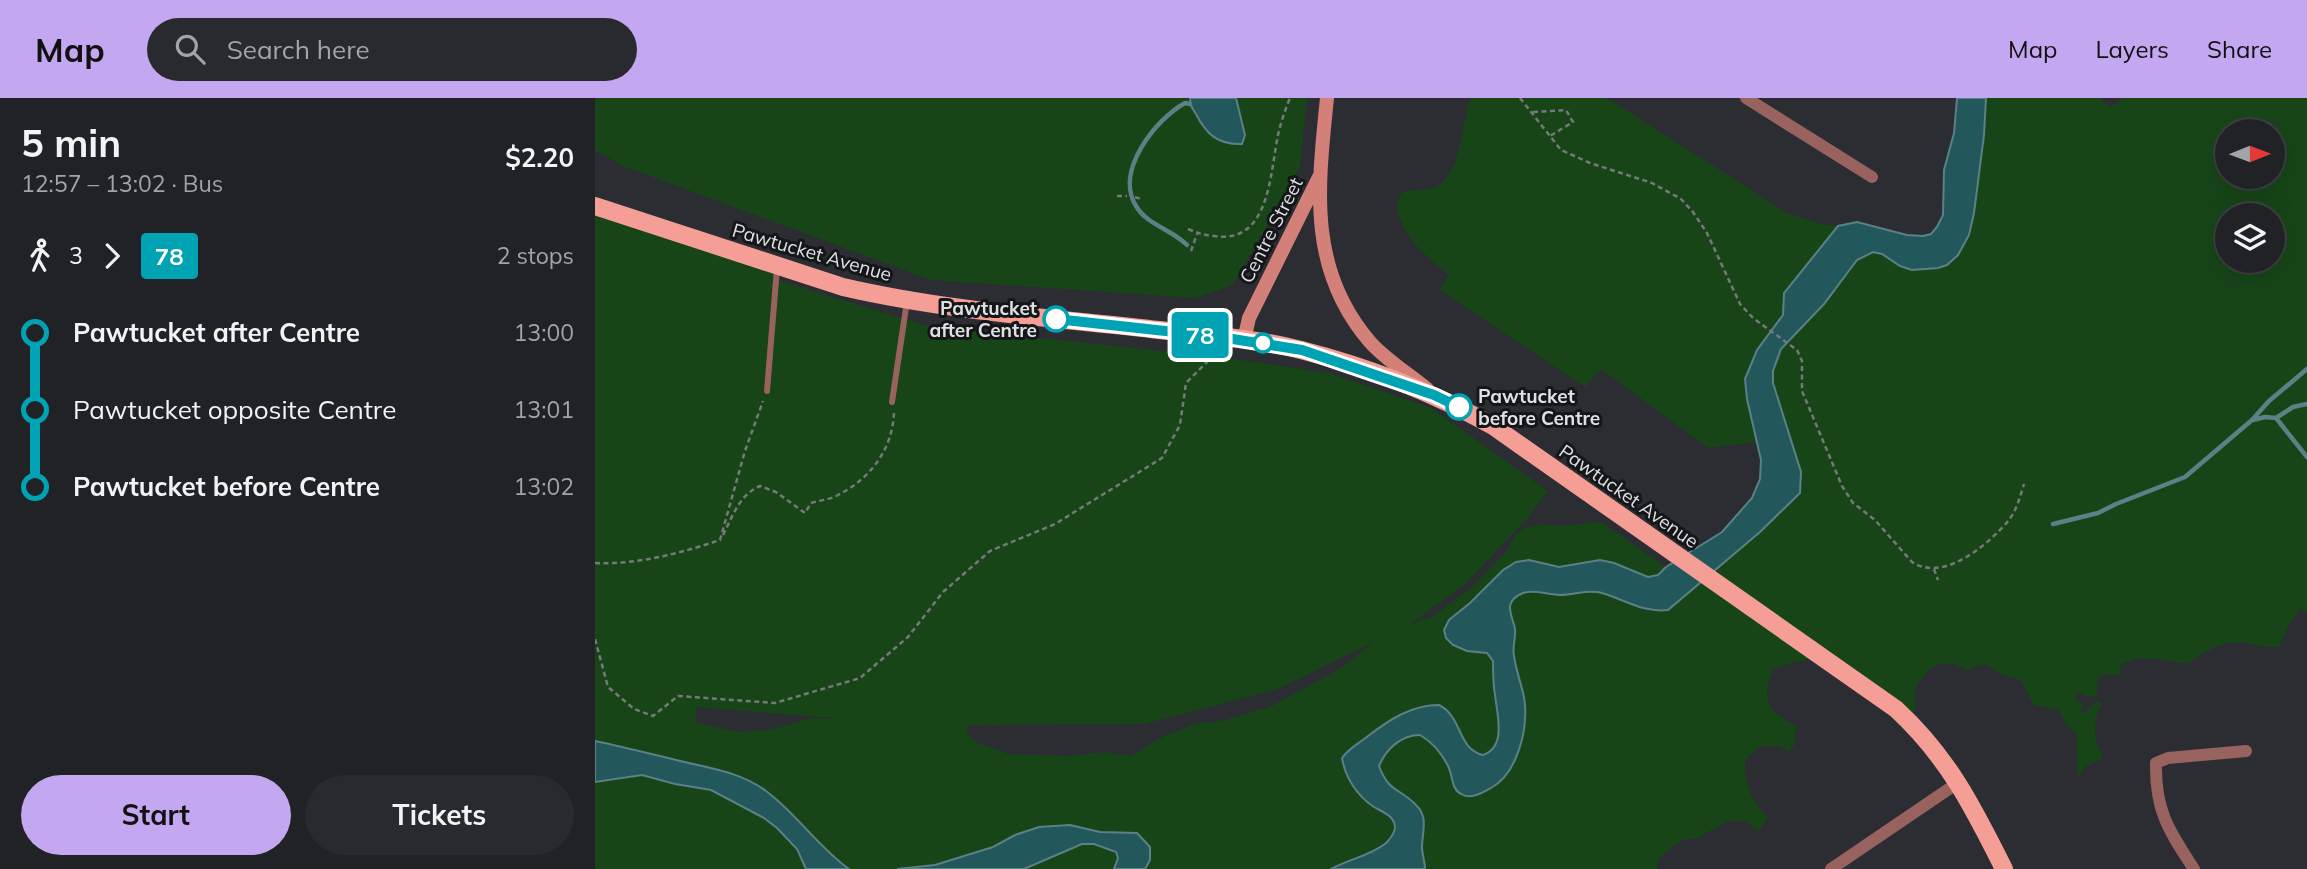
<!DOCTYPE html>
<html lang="en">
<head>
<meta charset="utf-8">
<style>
  body { margin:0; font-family:Mulish,sans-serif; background:#282a2e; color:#f1f3f6; height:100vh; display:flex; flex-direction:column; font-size:26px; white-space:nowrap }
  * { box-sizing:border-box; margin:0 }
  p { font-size:23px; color:#a2a4a7 }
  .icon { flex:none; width:38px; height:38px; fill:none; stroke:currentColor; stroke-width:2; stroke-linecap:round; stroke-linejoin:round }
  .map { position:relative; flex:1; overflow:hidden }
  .drawer { display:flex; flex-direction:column; background:#202226; width:595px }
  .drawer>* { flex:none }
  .badge { padding:0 14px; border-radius:5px; font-size:24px; line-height:46px }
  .needle { width:46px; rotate:89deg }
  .fabs { position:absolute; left:1620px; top:21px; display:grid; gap:14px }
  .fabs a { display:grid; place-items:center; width:70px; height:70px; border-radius:50%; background:#202226; box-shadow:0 7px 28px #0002,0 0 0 2px #3d3f43; font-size:35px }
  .map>.badge { position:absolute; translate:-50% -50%; box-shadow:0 0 0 4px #fff }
  .legs { display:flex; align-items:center; gap:10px; height:77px; padding:0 21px; font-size:23px }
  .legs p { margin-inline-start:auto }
  .summary { display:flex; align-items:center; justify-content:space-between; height:119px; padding:0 21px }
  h1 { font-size:38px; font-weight:700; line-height:52px }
  .action { display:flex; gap:14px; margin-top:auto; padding:14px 21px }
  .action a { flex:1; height:80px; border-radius:42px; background:#c4a7f1; color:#111; font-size:28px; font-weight:700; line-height:80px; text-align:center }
  .action a+a { background:#282a2e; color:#f1f3f6 }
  ul { padding:0 21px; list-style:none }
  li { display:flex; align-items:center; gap:24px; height:77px; font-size:26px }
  li i { display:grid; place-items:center; width:10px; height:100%; margin:0 9px; background:currentColor }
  li i::after { content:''; width:18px; height:18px; margin:-9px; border:5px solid; border-radius:50%; background:#202226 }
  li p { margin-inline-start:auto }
  li:first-child i { background:linear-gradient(#0000 50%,currentColor 0) }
  li:last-child i { background:linear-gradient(currentColor 50%,#0000 0) }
  header { display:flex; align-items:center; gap:42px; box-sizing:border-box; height:98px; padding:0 35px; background:#c4a7f1; color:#111 }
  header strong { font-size:33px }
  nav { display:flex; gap:38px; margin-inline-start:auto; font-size:24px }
  .search { width:490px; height:63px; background:#282a2e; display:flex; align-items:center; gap:18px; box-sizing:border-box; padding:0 24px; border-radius:38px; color:#a2a4a7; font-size:26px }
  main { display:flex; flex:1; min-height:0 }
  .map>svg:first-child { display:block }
  .green { fill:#174518; fill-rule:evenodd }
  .water { fill:#22575c; stroke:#5b8085; stroke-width:2 }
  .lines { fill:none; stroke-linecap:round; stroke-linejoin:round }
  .stream { stroke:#5b8085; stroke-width:4.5 }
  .path { stroke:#76787c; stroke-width:2.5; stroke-dasharray:5 3.5; stroke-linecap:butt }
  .service { stroke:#98635e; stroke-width:6 }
  .minor { stroke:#98635e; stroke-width:12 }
  .secondary { stroke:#d38078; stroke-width:14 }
  .primary { stroke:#f49e95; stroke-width:18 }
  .line-1-casing { stroke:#fff; stroke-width:16 }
  .line-1 { stroke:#00a3b4; stroke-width:10 }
  .stop-1-dot { fill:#fff; stroke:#00a3b4; stroke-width:3.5 }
  .labels { text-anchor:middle; stroke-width:6; stroke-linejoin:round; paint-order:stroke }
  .street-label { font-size:19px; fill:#e0e1e4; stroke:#151618 }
  .stop-label { font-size:19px; font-weight:bold; fill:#e0e1e4; stroke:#151618; text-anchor:end }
</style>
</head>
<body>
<header>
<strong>Map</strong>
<div class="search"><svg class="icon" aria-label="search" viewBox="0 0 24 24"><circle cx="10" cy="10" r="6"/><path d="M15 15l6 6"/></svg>Search here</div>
<nav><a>Map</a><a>Layers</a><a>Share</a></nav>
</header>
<main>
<section class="drawer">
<div class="summary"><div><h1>5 min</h1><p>12:57 – 13:02 · Bus</p></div><b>$2.20</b></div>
<div class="legs"><svg class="icon" aria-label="walk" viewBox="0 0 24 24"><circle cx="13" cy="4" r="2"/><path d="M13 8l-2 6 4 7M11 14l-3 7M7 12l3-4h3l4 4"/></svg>3<svg class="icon" aria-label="forward" viewBox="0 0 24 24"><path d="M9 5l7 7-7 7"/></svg><b class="badge" style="background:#00a3b4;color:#fff">78</b><p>2 stops</p></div>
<ul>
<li><i style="color:#00a3b4"></i><b>Pawtucket after Centre</b><p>13:00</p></li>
<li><i style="color:#00a3b4"></i><span>Pawtucket opposite Centre</span><p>13:01</p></li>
<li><i style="color:#00a3b4"></i><b>Pawtucket before Centre</b><p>13:02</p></li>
</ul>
<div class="action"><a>Start</a><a>Tickets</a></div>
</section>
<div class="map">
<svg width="1712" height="771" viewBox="0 0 1712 771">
  <rect width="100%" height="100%" fill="#2b2d32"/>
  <path class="green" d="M0 0H712L705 69 638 187 600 200 336 182 28 68 0 52Z
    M876 0H1012L1192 115 1225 126 1243 128 1190 195 1188 217 1150 281 1152 301 1162 344 1113 350 1006 271 990 289 845 192 854 177C829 156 807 140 801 106L807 94C817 91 825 93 835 91 869 82 865 24 876 0Z
    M1391 0H1505L1508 5 1517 8 1528 0H1712V514L1708 513 1705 510 1691 533 1684 549C1672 550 1663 547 1651 545 1631 541 1609 553 1594 565 1566 566 1555 552 1525 567L1526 578C1504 574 1501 578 1502 599L1491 598 1485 594 1480 597 1483 603 1489 606 1485 613 1488 615 1502 603 1507 605C1498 622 1497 643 1509 660L1489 669 1485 678 1483 677 1481 634 1471 626 1464 612 1439 607 1426 582C1420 580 1414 579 1408 577 1391 569 1395 561 1372 573L1360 566H1343C1325 578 1316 591 1321 612L1309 623 1217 556 1210 563 1195 565 1178 572C1165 598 1174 617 1201 627L1200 645 1195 654 1184 648H1165L1150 662C1150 687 1155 701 1173 719L1163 734 1151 723H1134L1102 740 1087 742 1064 760 1062 771H830L827 751 830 726 821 707 799 692 789 681 784 668C791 651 806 637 825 637 844 649 854 667 859 689L912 677C922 660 931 619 929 599 927 585 921 572 919 558 917 549 921 540 920 531 919 522 911 516 916 506 926 486 950 497 965 497 980 497 992 491 1007 495 1031 502 1048 515 1073 512L1165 434 1204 395 1206 374 1178 285V273L1187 251 1229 206 1262 162 1278 154 1287 156 1305 168 1379 116 1389 37ZM1633 33H1678V79H1633ZM1633 117H1678V163H1633Z
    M0 111 185 171 182 182 332 228 625 259 734 275 836 310 953 393 931 422 870 486 814 527 838 518 875 491 911 454 919 439 929 430 947 426 964 428 1006 424 1071 469 1063 477 1053 479 1019 465 989 464 964 469 933 462 921 464 908 472 875 505 854 522 872 553 892 555 898 563C898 574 898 586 900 597 902 616 912 649 888 657 869 653 865 633 858 617L770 641 754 651 774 706 797 721 800 728 798 737 778 752 736 771H550L555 762 542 735 505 734 475 727 444 729 420 737 398 749 340 767 302 771H254L223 745 200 719 171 693 156 685 129 673 0 643ZM779 544 748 569 675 609 626 623 600 626 569 638 535 658 509 654 474 658 414 656 381 644 372 635 373 627 549 626 683 591ZM102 609 238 620V621L216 620 175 632 142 634 100 624Z
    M47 677C70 685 95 685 117 692 148 702 203 738 211 771H0V684Z
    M486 746H498L521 755 523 760 519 771H429Z"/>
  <path class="water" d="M595 0H641L650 37 647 46C623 47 611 36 601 16 597 10 595 7 595 0Z
    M1362 0H1391L1389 37 1379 115 1374 137 1363 157 1352 167 1343 170 1317 172 1305 168 1287 156 1278 154 1262 162 1229 206 1186 251 1178 273V285L1206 374 1205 395 1165 434 1073 512C1048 515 1031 502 1007 495 992 491 980 497 965 497 953 497 940 491 928 495 906 504 918 518 920 531 921 540 917 549 919 558 921 572 926 585 929 599 934 629 923 675 896 690 887 695 875 702 866 696 856 691 858 677 853 668 847 656 837 644 825 637 806 637 791 651 784 668 794 695 805 690 821 707 834 719 827 735 827 749 827 756 830 764 830 771H736C754 761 775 758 791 745 797 739 804 729 797 721 794 716 784 712 779 709 762 698 750 679 747 660 754 650 763 646 773 638 794 622 816 607 844 607 868 619 862 651 888 657 912 649 902 616 900 597 898 586 898 574 898 563L892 555 872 553 858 547 851 540 849 532 854 522 875 505 908 472 921 464 934 462 964 469 1005 462 1019 465 1053 479 1063 477 1071 469 1127 434 1157 400 1165 381 1166 362 1152 301 1150 281 1162 252 1188 217 1189 195 1243 128 1262 124 1312 137 1328 138 1336 136 1342 129 1348 117 1349 72 1359 35Z
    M0 643C29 649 56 656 85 663 115 670 145 674 171 693 202 716 223 749 254 771H211L202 751 182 730 169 720 116 692 80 686 47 677 0 684Z
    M475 727 505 734 542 735 555 749V762L550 771H519L523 760 521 754 499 746H487L429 771H302L340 767 398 749 420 737 444 729Z"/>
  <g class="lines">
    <path class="stream" d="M592 147C576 131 552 127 541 108 519 73 561 21 590 5L595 6
      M1681 320 1712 359
      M1658 322 1670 319 1681 320 1698 309 1712 306
      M1458 426 1503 415 1521 406 1590 379 1657 322 1674 303 1712 271"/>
    <path class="path" d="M925 0 966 52 995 65 1057 85 1086 101 1098 114 1112 135 1145 206 1158 220 1202 252 1207 263V293L1247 388 1258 405 1280 422 1317 464C1349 485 1394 446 1414 422 1422 411 1425 399 1429 386
      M938 14 971 12 978 24 955 38
      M522 98H532
      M540 99 546 101
      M593 131C602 135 609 137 619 138 675 147 675 75 683 37 686 24 690 12 695 0
      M596 153 602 136
      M128 437C138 418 144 397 165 388L181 394 210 415 216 405C225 402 235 402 243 397 275 381 298 351 299 314
      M0 465C42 467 86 455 125 442L150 353 168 303
      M1339 471 1343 482
      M0 541 13 589 39 611 58 618 83 598 180 605 265 580 313 539 348 494 395 453 460 426 567 360 585 327 591 285 623 253"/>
    <path class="service" d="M172 293 182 170
      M297 304 312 203"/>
    <path class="minor" d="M1151 0 1277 79
      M1236 771 1364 684
      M1599 771C1574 733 1560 713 1561 665L1573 660 1651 653"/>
    <path class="secondary" d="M732 0C723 89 712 171 775 244 791 262 814 276 832 291
      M649 242 654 220 724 79"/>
    <path class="primary" d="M0 108 248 189C352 213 458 220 564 232 611 237 660 240 706 252 773 269 839 295 898 328L1301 611C1353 659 1378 709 1409 771"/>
  </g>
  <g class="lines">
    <g class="line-1-casing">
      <path id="line-1" d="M461 221 625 239 707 252 839 297 864 309"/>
    </g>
    <use href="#line-1" class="line-1"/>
  </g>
  <g class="stop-1-dot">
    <circle cx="461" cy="221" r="12"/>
    <circle cx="668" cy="245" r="9"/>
    <circle cx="864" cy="309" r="12"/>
  </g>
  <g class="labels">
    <g class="street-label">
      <text transform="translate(676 132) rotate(-63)" y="7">Centre Street</text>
      <text transform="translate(217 154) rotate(16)" y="7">Pawtucket Avenue</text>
      <text transform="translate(1034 398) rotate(35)" y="7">Pawtucket Avenue</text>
    </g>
    <g class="stop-label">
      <text x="442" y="217">Pawtucket<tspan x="442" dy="22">after Centre</tspan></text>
      <text x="883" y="305" text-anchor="start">Pawtucket<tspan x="883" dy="22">before Centre</tspan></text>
    </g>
  </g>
</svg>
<div class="fabs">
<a><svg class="needle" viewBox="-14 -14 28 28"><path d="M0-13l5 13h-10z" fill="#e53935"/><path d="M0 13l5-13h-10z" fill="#a2a4a7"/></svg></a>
<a><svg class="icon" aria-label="layers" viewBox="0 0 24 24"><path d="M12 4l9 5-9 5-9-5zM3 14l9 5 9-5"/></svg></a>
</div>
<b class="badge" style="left:605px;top:237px;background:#00a3b4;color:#fff">78</b>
</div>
</main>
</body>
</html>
